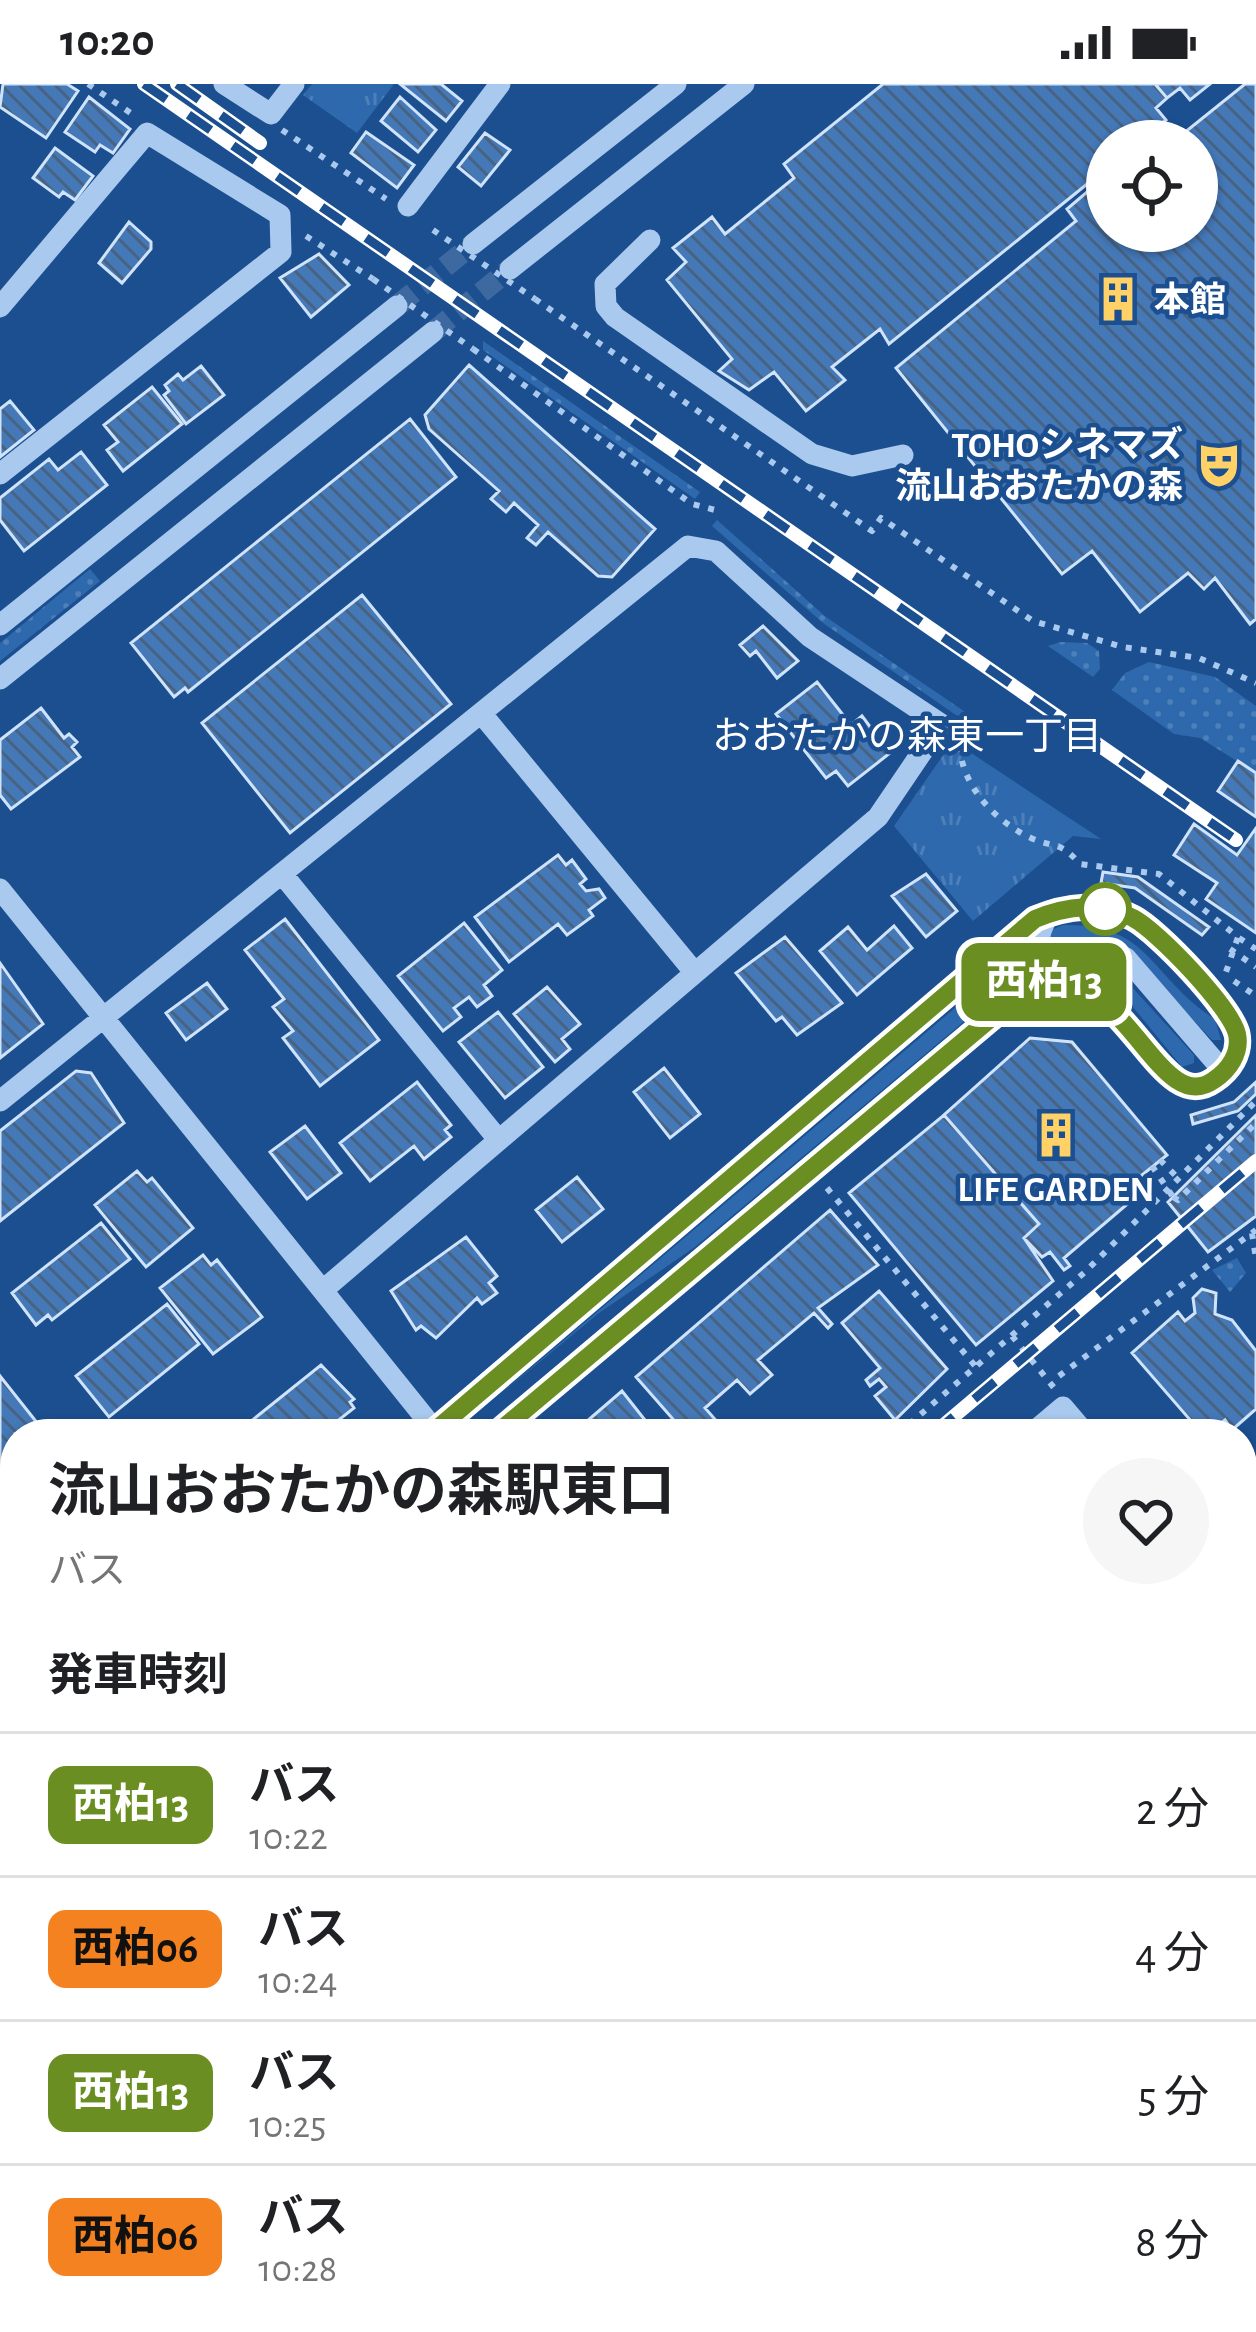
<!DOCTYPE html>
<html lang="ja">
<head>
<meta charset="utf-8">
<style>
  body { margin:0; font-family:"Alegreya Sans","Noto Sans JP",sans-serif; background:#f6f6f6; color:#202124; height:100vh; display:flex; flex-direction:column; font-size:45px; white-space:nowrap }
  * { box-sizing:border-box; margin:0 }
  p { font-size:39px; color:#757577 }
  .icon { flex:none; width:66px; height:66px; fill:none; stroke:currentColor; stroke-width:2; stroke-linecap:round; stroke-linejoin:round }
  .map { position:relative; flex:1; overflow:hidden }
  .panel { position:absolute; left:0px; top:1335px; width:1257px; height:915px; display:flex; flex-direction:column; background:#fff; border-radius:48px 48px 0 0; box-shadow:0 3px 9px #0004 }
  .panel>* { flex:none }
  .badge { padding:0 24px; border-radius:18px; font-size:42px; line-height:78px }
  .controls { position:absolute; left:1086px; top:36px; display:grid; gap:24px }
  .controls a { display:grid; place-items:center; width:132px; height:132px; border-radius:50%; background:#fff; box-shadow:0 3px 9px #0004; font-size:60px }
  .map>.badge { position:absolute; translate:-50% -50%; box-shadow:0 0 0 6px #fff }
  h2 { padding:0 48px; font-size:45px; line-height:108px }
  .round { display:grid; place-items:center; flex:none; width:126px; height:126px; border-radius:63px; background:#f6f6f6 }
  .headline { display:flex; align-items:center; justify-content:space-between; height:204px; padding:0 48px }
  h1 { font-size:57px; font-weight:700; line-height:90px }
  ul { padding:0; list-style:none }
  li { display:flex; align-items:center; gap:36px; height:144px; padding:0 48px; border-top:3px solid #e0e0e0 }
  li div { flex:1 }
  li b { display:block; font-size:45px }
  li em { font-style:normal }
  li .badge { min-width:132px; font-weight:700; text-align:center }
  .status { display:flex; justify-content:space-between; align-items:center; height:84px; padding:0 60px; background:#fff; direction:ltr }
  .status svg { height:33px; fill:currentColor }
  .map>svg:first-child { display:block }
  .grass { fill:url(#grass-dots) }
  .cemetery { fill:url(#cemetery-stones) }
  .park { fill:url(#park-tufts) }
  .garden { fill:#2e69ad }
  .building { fill:url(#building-back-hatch); stroke:#cfe3fa; stroke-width:3 }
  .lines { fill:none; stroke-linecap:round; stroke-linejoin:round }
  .minor-tunnel { stroke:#3d69a0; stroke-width:21; stroke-dasharray:21 10; stroke-linecap:butt }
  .path { stroke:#a9c9ee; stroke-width:6; stroke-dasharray:6 9; stroke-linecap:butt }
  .minor { stroke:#a9c9ee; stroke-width:21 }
  .rail-casing { stroke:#fff; stroke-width:14 }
  .rail { stroke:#1b4f8f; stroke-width:9; stroke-dasharray:27; stroke-linecap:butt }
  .path-bridge { stroke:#a9c9ee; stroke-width:6; stroke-dasharray:6 9; stroke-linecap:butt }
  .line-casing { stroke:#fff; stroke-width:27 }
  .line { stroke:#6b8e23; stroke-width:18 }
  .stop-dot { fill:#fff; stroke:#6b8e23; stroke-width:6 }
  .labels { text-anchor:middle; stroke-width:9; stroke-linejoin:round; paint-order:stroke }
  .poi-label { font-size:36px; font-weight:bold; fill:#fff; stroke:#1b4f8f; text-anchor:start }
  .neighbourhood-label { font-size:39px; fill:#fff; stroke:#1b4f8f }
</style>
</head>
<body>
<div class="status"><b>10:20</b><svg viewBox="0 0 49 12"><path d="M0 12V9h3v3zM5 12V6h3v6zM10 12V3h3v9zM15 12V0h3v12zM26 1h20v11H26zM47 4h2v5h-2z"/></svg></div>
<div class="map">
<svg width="1256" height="2248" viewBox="0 0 1256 2248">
  <defs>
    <pattern id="grass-dots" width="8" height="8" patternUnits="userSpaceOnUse" patternTransform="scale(3)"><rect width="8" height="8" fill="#2e69ad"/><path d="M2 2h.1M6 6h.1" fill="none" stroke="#4d80b9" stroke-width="1.8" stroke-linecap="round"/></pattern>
    <pattern id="cemetery-stones" width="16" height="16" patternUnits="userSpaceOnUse" patternTransform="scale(3)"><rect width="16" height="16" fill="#2e69ad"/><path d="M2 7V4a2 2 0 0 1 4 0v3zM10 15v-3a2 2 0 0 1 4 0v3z" fill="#4d80b9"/></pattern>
    <pattern id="park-tufts" width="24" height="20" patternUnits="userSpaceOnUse" patternTransform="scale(3)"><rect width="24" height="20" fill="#2e69ad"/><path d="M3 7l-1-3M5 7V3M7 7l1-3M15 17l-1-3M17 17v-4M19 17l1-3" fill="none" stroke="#4d80b9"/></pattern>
    <pattern id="building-back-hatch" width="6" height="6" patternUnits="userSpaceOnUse" patternTransform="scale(3)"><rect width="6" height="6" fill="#4478b7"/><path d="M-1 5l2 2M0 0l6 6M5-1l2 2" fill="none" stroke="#486282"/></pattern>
  </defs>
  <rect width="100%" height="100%" fill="#1b4f8f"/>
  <path class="grass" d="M483 257 700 408 695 415 483 266Z
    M717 436 826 533 971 632 966 638 823 539 712 442Z
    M90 485 100 497 0 577V559Z
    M1060 558 1087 559 1099 567 1100 585 1093 593 1048 562Z
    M1149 578 1215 593 1256 622V689L1200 654 1174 650 1112 606 1125 589Z
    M1237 1174 1246 1189 1230 1208 1212 1186Z"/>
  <path class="cemetery" d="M0 2012 15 2024V2082L0 2095Z"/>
  <path class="park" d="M312 0H394L357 49 303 11Z
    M953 657 1101 755 1073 752 973 837 894 742Z
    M0 1856 15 1881V1991L0 1979Z"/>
  <path class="garden" d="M1063 841C1151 839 1150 894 1215 935L1221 956H1212L1124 861 1102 856 1080 867 1073 879 1048 876 1049 847Z
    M1022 867 1029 883 695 1163 599 1229 497 1313Z
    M1097 879 1119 889 1194 971V979L1182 983 1115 901 1092 884Z"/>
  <path class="building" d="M3 0H67L78 7 46 54 0 23Z
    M400 0H441L462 17 446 37Z
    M883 0H1155L1167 14 1156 24 1166 36 1140 57H1107V84L889 260 880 245 832 283 845 296 806 327 774 288 749 306 719 287 732 275 667 196 686 178 673 164 712 133 725 150 794 94 784 80Z
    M1155 0H1210L1190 16 1180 4 1167 14Z
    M1245 0H1256V535L1250 540 1215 494 1204 505 1188 489 1140 528 1092 467 1062 490 896 284 1076 137 1067 125 1107 91V147H1197V57H1174Z
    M89 13 130 45 113 69 100 61 95 68 65 48Z
    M400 13 436 46 418 68 381 37Z
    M366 48 414 81 397 104 351 69Z
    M485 49 510 66 481 102 458 83Z
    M55 64 93 92 75 116 63 108 59 113 33 94Z
    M129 138 151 158V165L122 199 99 179Z
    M319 170 349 201 311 233 280 194Z
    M469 281 655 445 612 493 598 492 548 448 536 461 527 454 538 441 514 419 506 428 491 415 499 407 429 345 425 331Z
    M201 282 224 311 186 340 164 311 169 307 165 301 178 290 183 296Z
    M152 303 182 340 123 387 107 366 118 358 104 341Z
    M10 317 34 346 0 373V325Z
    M410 335 456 393 188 608 185 604 174 613 131 559Z
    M81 368 107 401 24 467 0 436V414L49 375 58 386Z
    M362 511 451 620 290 749 202 639Z
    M763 542 798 577 777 594 756 567 750 572 740 561Z
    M817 598 851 641 862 632 890 669 848 702 836 687 826 694 776 630Z
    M41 624 64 654 69 650 77 658 72 663 80 673 11 725 0 711V656Z
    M1238 677 1256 689V733L1218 707Z
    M1194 740 1237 771 1256 744V849L1206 815 1217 799 1174 771Z
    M558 771 566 781 572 776 586 795 580 800 586 807 599 805 605 814 589 826 593 832 567 851 558 840 509 878 475 833Z
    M1103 788 1138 793 1209 843 1202 851 1135 804 1101 799Z
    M926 790 957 827 926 853 892 812Z
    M285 835 379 956 320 1002 283 954 293 947 273 923 284 915 245 866Z
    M464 839 502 886 484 901 492 912 477 923 469 913 454 924 461 933 443 947 398 892Z
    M894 842 912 864 857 911 820 867 848 843 867 866Z
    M785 853 842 919 797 951 782 933 776 937 736 889Z
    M0 879 43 940 0 974Z
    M207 899 227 925 186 956 166 929Z
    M547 903 580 940 562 955 570 965 555 978 514 930Z
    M498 928 543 983 505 1014 459 958Z
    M1030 954 1072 958 1167 1071 1137 1095 1145 1105 1064 1174 1070 1182 1064 1186 1050 1168 1042 1173 1024 1154 1039 1140 944 1031Z
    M664 984 700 1030 670 1054 634 1008Z
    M76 987 91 989 124 1039 0 1137V1047Z
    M417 998 451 1041 445 1046 451 1053 424 1075 414 1062 370 1097 340 1059Z
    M1256 998V1010L1238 1027 1193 1040 1191 1031 1234 1018Z
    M944 1031 1039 1140 1024 1154 1053 1197 976 1261 849 1109Z
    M1256 1031V1132L1208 1168 1168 1118Z
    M305 1042 341 1089 307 1115 270 1068Z
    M137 1087 147 1098 152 1094 193 1144 146 1183 95 1121Z
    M577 1093 603 1125 562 1158 536 1126Z
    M830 1126 878 1181 818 1224 832 1240 828 1244 814 1229 758 1276 772 1291 750 1310 737 1296 705 1324 720 1341 709 1350H686L636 1293Z
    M101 1139 130 1175 52 1236 48 1231 36 1241 12 1209Z
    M466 1153 497 1192 489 1199 497 1209 482 1220 477 1214 436 1254 421 1242 416 1246 391 1207Z
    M203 1171 211 1181 217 1176 262 1233 213 1270 160 1204Z
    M1202 1205 1216 1209 1215 1230 1232 1236 1256 1267V1325L1232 1346 1225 1336 1208 1350H1191L1186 1343 1192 1338 1132 1269 1178 1228 1185 1237 1195 1229 1193 1214Z
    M879 1207 947 1285 895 1336 875 1312 886 1303 879 1295 870 1302 866 1296 880 1284 842 1239Z
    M167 1220 199 1260 109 1333 76 1292Z
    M321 1281 354 1315 350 1318 354 1324 321 1350H235Z
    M0 1292 46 1350H15V1441L7 1447 0 1437 15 1425 0 1407Z
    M622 1307 656 1350H572Z
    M0 1453 15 1472V1569L0 1580Z
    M1256 1483V1522L1244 1508 1246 1491Z
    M1242 1603 1256 1620V1645L1242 1657Z
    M1242 1919 1256 1935V1948L1242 1960Z
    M374 2235H424L430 2248H355Z
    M432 2235H494L467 2248H438Z
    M827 2235H926L914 2248H814Z
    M997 2235H1048L1056 2248H976Z
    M1066 2235H1116L1098 2248H1080Z
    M1139 2235H1197L1210 2248H1127Z"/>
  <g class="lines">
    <path class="minor-tunnel" d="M397 222 473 160
      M433 248 510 185"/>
    <path class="path" d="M88 0 135 32
      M282 46 386 115
      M306 152 373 195
      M535 215 872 447 881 434 1033 537 1123 563 1199 574 1256 599
      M473 265 692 420 715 426
      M960 662C961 700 994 737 1031 754 1056 765 1059 756 1080 780L1159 790 1238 853 1226 888
      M1239 854 1256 865
      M1230 865 1256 883
      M1234 897 1256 912
      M1160 1076 1179 1095
      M827 1104 976 1283
      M1173 1113 1178 1116 1256 1039
      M1252 1149 1256 1175
      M1012 1252 1055 1305
      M1059 1292 1256 1146
      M898 1350 1085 1188 1256 1017
      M0 1921 15 1944"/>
    <path class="minor" d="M224 0 271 30 294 0
      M408 122 500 0
      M650 156 605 200 606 222 615 233 812 370 852 382 903 371
      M473 160 676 0
      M510 185 744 0
      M0 223 147 49 280 131 281 168 0 390
      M0 541 397 222
      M0 595 433 248
      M481 629 695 889
      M283 791 497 1054
      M0 805 438 1350
      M1050 829C1033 856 1035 874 1059 897
      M1075 898 1086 872 1114 869 1126 874 1224 988
      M0 1017 688 462 716 467 810 553 941 640 878 733 323 1206
      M431 1350 1035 835C1066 822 1103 817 1133 834 1159 847 1238 931 1238 959 1237 975 1227 988 1214 996 1156 1037 1126 870 1028 903L496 1350
      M1031 1350 1063 1323 1086 1350
      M1242 1464 1256 1452
      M1242 1539 1256 1555
      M0 1733 15 1708
      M0 1751 15 1748
      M0 1771 15 1797
      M1242 1839 1256 1856
      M0 1996 15 2008
      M1242 2001 1256 1989
      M0 2039 15 2033
      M0 2107 15 2094
      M0 2144 15 2174
      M0 2199 15 2186
      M1242 2209 1256 2224
      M53 2235 58 2248
      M240 2235 246 2248
      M290 2235 296 2248
      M524 2248H551"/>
    <g class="rail-casing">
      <path id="rail" d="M144 0 1236 756
        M177 0 260 59
        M933 1350 1256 1077
        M0 2143 15 2131"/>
    </g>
    <use href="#rail" class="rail"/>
    <path class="path-bridge" d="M433 146 535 215
      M373 195 473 265
      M1152 1082 1173 1113"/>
  </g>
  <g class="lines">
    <g class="line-casing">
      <path id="line" d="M431 1350 1035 835C1066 822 1103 817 1133 834 1158 847 1231 924 1237 950 1241 969 1229 986 1214 996 1156 1037 1126 871 1028 903L496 1350"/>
    </g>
    <use href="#line" class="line"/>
  </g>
  <defs>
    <g id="building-bare" transform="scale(3.6)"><path d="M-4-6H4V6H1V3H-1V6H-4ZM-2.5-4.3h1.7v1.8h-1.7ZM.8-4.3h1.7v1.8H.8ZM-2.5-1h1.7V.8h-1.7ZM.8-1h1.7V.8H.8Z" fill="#ffd166" stroke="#1b4f8f" stroke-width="2.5" paint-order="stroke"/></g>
    <g id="theatre-bare" transform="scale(3.6)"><path d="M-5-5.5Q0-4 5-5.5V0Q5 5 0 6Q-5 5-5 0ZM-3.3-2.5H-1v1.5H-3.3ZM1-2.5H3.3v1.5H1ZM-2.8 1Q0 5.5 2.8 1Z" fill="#ffd166" stroke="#1b4f8f" stroke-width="2.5" paint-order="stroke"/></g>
  </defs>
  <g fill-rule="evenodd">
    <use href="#building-bare" x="1118" y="215"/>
    <use href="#theatre-bare" x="1219" y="381"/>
    <use href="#building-bare" x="1056" y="1051"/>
  </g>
  <circle class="stop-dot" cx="1105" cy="825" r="24"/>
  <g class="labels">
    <g class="poi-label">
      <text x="1154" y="228">本館</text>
      <text x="1183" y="373" text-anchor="end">TOHOシネマズ<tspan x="1183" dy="41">流山おおたかの森</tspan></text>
      <text x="1056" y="1117" text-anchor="middle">LIFE GARDEN</text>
    </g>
    <g class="neighbourhood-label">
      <text x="907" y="665">おおたかの森東一丁目</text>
    </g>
  </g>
</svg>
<div class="controls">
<a><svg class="icon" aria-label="locate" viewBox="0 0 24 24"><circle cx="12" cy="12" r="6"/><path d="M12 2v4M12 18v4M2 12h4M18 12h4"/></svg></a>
</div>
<b class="badge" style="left:1044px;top:898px;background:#6b8e23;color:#fff">西柏13</b>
<section class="panel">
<div class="headline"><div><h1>流山おおたかの森駅東口</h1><p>バス</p></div><a class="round"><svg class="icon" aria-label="heart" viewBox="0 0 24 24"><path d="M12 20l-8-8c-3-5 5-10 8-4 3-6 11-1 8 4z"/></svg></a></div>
<h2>発車時刻</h2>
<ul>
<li><span class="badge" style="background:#6b8e23;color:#fff">西柏13</span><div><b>バス</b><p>10:22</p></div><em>2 分</em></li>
<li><span class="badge" style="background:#f58220;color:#111">西柏06</span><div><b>バス</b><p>10:24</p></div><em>4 分</em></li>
<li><span class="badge" style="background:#6b8e23;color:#fff">西柏13</span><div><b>バス</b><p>10:25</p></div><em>5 分</em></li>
<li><span class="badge" style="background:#f58220;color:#111">西柏06</span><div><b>バス</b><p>10:28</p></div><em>8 分</em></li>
</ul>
</section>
</div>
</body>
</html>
